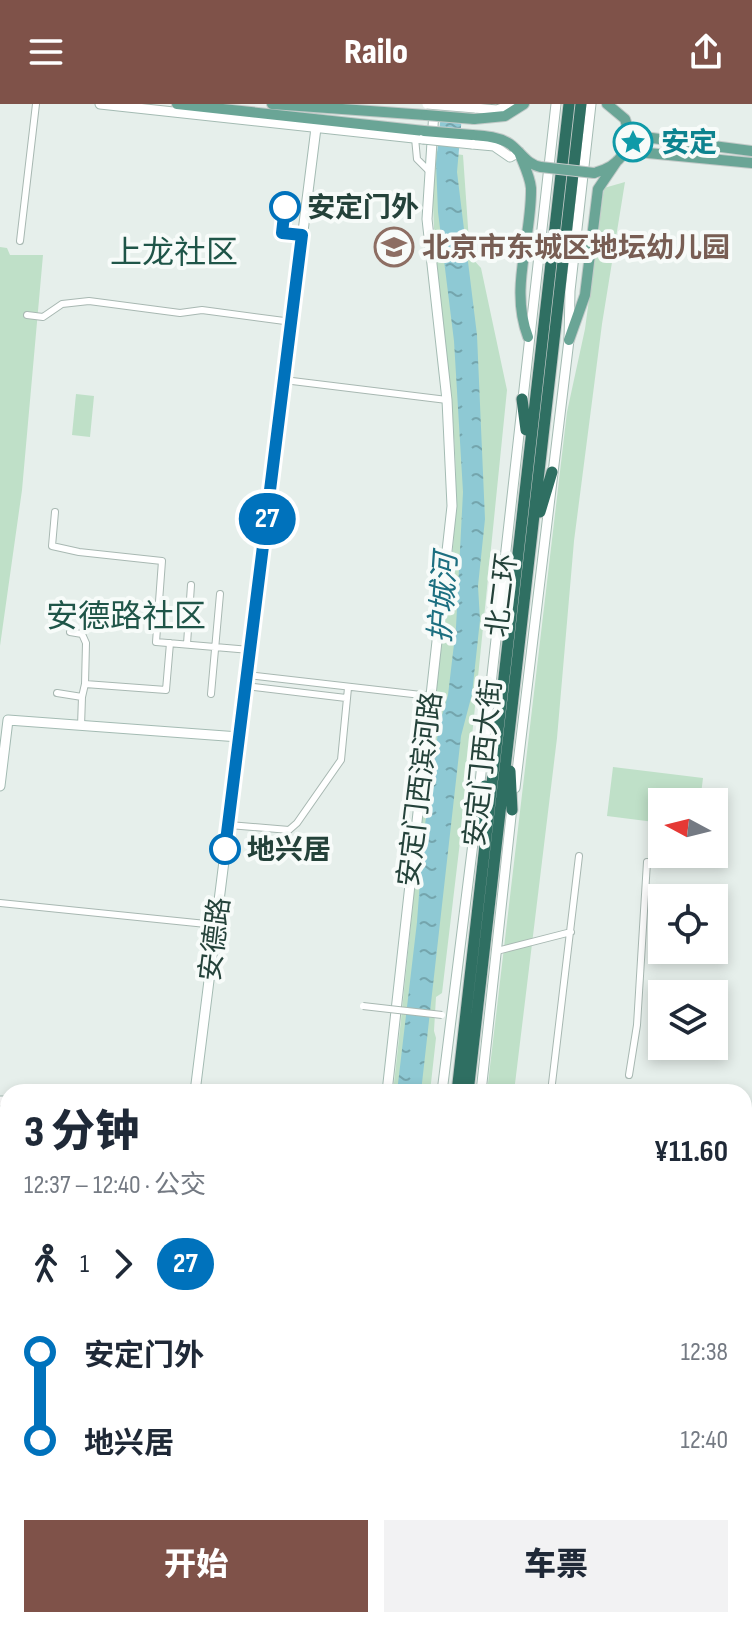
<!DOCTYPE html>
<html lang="zh">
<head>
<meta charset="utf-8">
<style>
  body { margin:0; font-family:"Sofia Sans Condensed","Noto Sans SC",sans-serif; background:#f2f2f3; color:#1f2937; height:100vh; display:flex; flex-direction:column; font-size:30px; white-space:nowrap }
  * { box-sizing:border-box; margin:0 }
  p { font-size:26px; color:#747a83 }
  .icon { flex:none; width:44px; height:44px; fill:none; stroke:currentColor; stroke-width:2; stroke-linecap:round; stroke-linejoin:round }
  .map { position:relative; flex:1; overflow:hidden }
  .panel { position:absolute; left:0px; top:980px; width:752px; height:544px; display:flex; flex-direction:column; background:#fff; border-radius:24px 24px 0 0; box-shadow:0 4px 12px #0003 }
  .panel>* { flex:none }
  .badge { padding:0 16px; border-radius:26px; font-size:28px; line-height:52px }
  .needle { width:52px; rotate:277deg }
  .tools { position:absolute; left:648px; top:684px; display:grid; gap:16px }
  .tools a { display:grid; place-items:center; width:80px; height:80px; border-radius:0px; background:#fff; box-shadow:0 4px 12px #0003; font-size:40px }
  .map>.badge { position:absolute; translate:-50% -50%; box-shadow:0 0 0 4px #fff }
  .legs { display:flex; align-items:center; gap:12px; height:88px; padding:0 24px; font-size:26px }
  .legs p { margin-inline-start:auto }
  .headline { display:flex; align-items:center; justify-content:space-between; height:136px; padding:0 24px }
  h1 { font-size:44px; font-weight:800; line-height:60px }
  .cta { display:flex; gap:16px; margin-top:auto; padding:16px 24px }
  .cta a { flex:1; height:92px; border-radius:0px; background:#7f5249; color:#fff; font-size:32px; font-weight:800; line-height:92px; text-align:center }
  .cta a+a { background:#f2f2f3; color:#1f2937 }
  ul { padding:0 24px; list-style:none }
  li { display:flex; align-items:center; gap:28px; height:88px; font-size:30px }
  li i { display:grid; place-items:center; width:12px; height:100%; margin:0 10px; background:currentColor }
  li i::after { content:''; width:20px; height:20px; margin:-10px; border:6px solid; border-radius:50%; background:#fff }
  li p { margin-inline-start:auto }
  li:first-child i { background:linear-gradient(#0000 50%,currentColor 0) }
  li:last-child i { background:linear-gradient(currentColor 50%,#0000 0) }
  header { display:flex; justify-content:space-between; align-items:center; height:104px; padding:0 24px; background:#7f5249; color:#fff; font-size:36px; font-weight:800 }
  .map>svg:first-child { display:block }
  .park { fill:#bfe0c8 }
  .water { fill:url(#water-ripples) }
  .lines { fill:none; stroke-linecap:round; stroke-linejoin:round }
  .street-casing { stroke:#a8b8b2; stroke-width:8 }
  .secondary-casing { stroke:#a4bbb3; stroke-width:11 }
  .primary-casing { stroke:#c2cac8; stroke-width:12 }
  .highway-casing { stroke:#c2cac8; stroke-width:13 }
  .street { stroke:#fff; stroke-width:6 }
  .secondary { stroke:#fff; stroke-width:9 }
  .primary { stroke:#6aa596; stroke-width:10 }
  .highway { stroke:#2f6f62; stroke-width:11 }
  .street-bridge-casing { stroke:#a8b8b2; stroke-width:8; stroke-linecap:butt }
  .secondary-bridge-casing { stroke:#a4bbb3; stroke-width:11; stroke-linecap:butt }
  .primary-bridge-casing { stroke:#c2cac8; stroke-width:12; stroke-linecap:butt }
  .street-bridge { stroke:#fff; stroke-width:6 }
  .secondary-bridge { stroke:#fff; stroke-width:9 }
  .primary-bridge { stroke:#6aa596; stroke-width:10 }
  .line-1-casing { stroke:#fff; stroke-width:18 }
  .line-1 { stroke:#0072bc; stroke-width:12 }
  .stop-1-dot { fill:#fff; stroke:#0072bc; stroke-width:4 }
  .labels { text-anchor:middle; stroke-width:8; stroke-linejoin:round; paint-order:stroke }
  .culture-label { font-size:28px; font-weight:bold; fill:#0d838f; stroke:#f7fbf9; text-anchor:start }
  .stop-label { font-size:28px; font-weight:bold; fill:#24423a; stroke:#f7fbf9; text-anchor:start }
  .education-label { font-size:28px; font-weight:bold; fill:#785e54; stroke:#f7fbf9; text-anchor:start }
  .street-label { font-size:28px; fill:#24423a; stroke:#f7fbf9 }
  .water-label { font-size:30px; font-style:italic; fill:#1c6f80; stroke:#f7fbf9 }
  .quarter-label { font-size:32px; fill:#1f5548; stroke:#f7fbf9 }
</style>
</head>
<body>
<header><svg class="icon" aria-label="menu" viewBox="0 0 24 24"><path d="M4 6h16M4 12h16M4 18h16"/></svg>Railo<svg class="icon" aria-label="share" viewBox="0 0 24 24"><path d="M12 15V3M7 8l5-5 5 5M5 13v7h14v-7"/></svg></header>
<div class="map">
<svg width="752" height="1524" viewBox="0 0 752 1524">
  <defs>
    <pattern id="water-ripples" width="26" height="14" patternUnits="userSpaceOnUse" patternTransform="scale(2)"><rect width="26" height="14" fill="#8ec9d4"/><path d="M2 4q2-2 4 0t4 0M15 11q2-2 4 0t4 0" fill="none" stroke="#74a5ad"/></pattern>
  </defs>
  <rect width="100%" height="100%" fill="#e6efeb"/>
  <path class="park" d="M434 47 463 51 470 152 481 164 507 286 469 662 442 889 436 893 434 927 436 934 430 988H393C407 866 418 743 432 620 440 542 455 465 456 385 456 272 427 161 434 47Z
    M625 78 602 220 574 437 557 634 514 988H487L567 308 585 225 604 84Z
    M0 143 7 144 10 151H43L22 386 0 542Z
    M76 290 94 292 90 333 72 331Z
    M613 663 703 674 700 698H662V719L607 712Z
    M233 1516H318L317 1524H232Z"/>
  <path class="water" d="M442 0H463L457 68 477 231 485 415 478 482 480 516 472 590 461 632 421 988H397L417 818 423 735 439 622 448 591 456 523 463 388 454 237 438 108 436 59Z"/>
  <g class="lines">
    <g class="street-casing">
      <path id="street" d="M415 34 417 55 429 67
        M20 137 36 0
        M27 211 43 213 62 200 89 197 180 209 202 206 292 218
        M284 276 447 296
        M55 408 52 442 79 448 162 457 156 538 250 546
        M70 528 82 530 86 539 85 580 166 586 170 539
        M187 540 191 481
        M247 571 430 592
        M246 582 346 594
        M57 589 82 593 85 580
        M211 590 220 490
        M81 622 82 593
        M229 721 289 726 297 719 341 656 348 584
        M0 799 216 821
        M497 847 571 828
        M629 971 637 921 647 758
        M551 988 579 752
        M744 1306 751 1228
        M0 1433 8 1434
        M740 1516 743 1517
        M18 1524 19 1516
        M648 1524V1516"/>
    </g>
    <g class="secondary-casing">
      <path id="secondary" d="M100 0 423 35
        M475 4 497 6 513 0
        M472 40 494 42 510 53 519 48
        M0 682 8 616 239 633
        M515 684 569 236 570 187 591 0
        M478 696 556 0
        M195 988 317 16
        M387 988 452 402 447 296 427 115 434 7
        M442 988 475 723
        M481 988 512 703
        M0 997H8
        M0 1007H8
        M0 1020 8 1021
        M0 1031 8 1032
        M0 1153H8
        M744 1227 752 1228
        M136 1524 137 1516
        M325 1524 326 1516
        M383 1524 384 1516
        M421 1524 422 1516"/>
    </g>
    <g class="primary-casing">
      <path id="primary" d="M177 0 424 27
        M272 0 426 11
        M474 15 505 12 524 0
        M472 31C486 32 499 33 510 40 521 48 527 61 541 63
        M629 31 752 47
        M627 47 752 59
        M519 48C523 59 530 72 531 84 532 134 509 184 528 233
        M594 69C621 62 635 42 625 15L607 0
        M569 236 585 191 598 85 617 57"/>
    </g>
    <g class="highway-casing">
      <path id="highway" d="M522 295 526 326
        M540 408 552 368
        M510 667 512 706
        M474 730 485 682
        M457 988 569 0
        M468 988 581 0
        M397 1524 398 1516
        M407 1524 408 1516"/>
    </g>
    <use href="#street" class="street"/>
    <use href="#secondary" class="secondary"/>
    <use href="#primary" class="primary"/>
    <use href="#highway" class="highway"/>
    <g class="street-bridge-casing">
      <path id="street-bridge" d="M363 902 442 911"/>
    </g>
    <g class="secondary-bridge-casing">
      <path id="secondary-bridge" d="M427 0 475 4
        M423 35 472 40"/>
    </g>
    <g class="primary-bridge-casing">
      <path id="primary-bridge" d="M426 11 474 15
        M424 27 472 31
        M541 63 594 69"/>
    </g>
    <use href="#street-bridge" class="street-bridge"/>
    <use href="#secondary-bridge" class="secondary-bridge"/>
    <use href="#primary-bridge" class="primary-bridge"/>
  </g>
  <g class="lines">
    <g class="line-1-casing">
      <path id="line-1" d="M225 745 302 131 282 129 285 103"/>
    </g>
    <use href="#line-1" class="line-1"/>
  </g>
  <defs>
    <g id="sight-ring" transform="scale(2)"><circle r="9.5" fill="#f7fbf9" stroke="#0f9aa8" stroke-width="1.5"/><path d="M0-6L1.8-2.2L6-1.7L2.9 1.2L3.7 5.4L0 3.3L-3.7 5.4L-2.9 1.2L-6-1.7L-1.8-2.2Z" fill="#0f9aa8"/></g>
    <g id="school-ring" transform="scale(2)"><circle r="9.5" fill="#f7fbf9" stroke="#8d6e63" stroke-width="1.5"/><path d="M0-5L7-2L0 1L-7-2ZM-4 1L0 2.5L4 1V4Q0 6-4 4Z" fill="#8d6e63"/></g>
  </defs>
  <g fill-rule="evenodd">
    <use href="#sight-ring" x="633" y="38"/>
    <use href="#school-ring" x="394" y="143"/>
  </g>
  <g class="stop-1-dot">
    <circle cx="285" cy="103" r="14"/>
    <circle cx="225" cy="745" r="14"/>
  </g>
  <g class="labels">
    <g class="culture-label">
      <text x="661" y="48">安定</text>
    </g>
    <g class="stop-label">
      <text x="307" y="113">安定门外</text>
      <text x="247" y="755">地兴居</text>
    </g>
    <g class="education-label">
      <text x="422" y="153">北京市东城区地坛幼儿园</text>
    </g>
    <g class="street-label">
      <text transform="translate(501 491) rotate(-83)" y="10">北二环</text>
      <text transform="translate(482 659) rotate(-84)" y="10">安定门西大街</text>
      <text transform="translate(419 685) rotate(-83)" y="10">安定门西滨河路</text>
      <text transform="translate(214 835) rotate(-83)" y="10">安德路</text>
    </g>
    <g class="water-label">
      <text transform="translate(443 494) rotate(-86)" y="10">护城河</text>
    </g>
    <g class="quarter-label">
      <text x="174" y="159">上龙社区</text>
      <text x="126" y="523">安德路社区</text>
    </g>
  </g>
</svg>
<div class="tools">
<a><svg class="needle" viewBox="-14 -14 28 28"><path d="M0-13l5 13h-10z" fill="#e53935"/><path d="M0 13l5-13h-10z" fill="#747a83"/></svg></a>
<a><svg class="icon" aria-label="locate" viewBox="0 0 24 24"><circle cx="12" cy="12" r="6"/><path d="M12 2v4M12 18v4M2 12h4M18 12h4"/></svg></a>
<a><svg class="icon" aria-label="layers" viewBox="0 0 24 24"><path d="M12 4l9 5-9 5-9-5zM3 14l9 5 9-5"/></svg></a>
</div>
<b class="badge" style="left:267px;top:415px;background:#0072bc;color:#fff">27</b>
<section class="panel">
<div class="headline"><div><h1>3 分钟</h1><p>12:37 – 12:40 · 公交</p></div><b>¥11.60</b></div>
<div class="legs"><svg class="icon" aria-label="walk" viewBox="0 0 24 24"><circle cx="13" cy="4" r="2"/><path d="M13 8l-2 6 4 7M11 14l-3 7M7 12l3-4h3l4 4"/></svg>1<svg class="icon" aria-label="forward" viewBox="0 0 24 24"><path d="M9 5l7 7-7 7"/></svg><b class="badge" style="background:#0072bc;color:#fff">27</b></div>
<ul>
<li><i style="color:#0072bc"></i><b>安定门外</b><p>12:38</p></li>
<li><i style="color:#0072bc"></i><b>地兴居</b><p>12:40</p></li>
</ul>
<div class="cta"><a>开始</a><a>车票</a></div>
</section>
</div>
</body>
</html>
